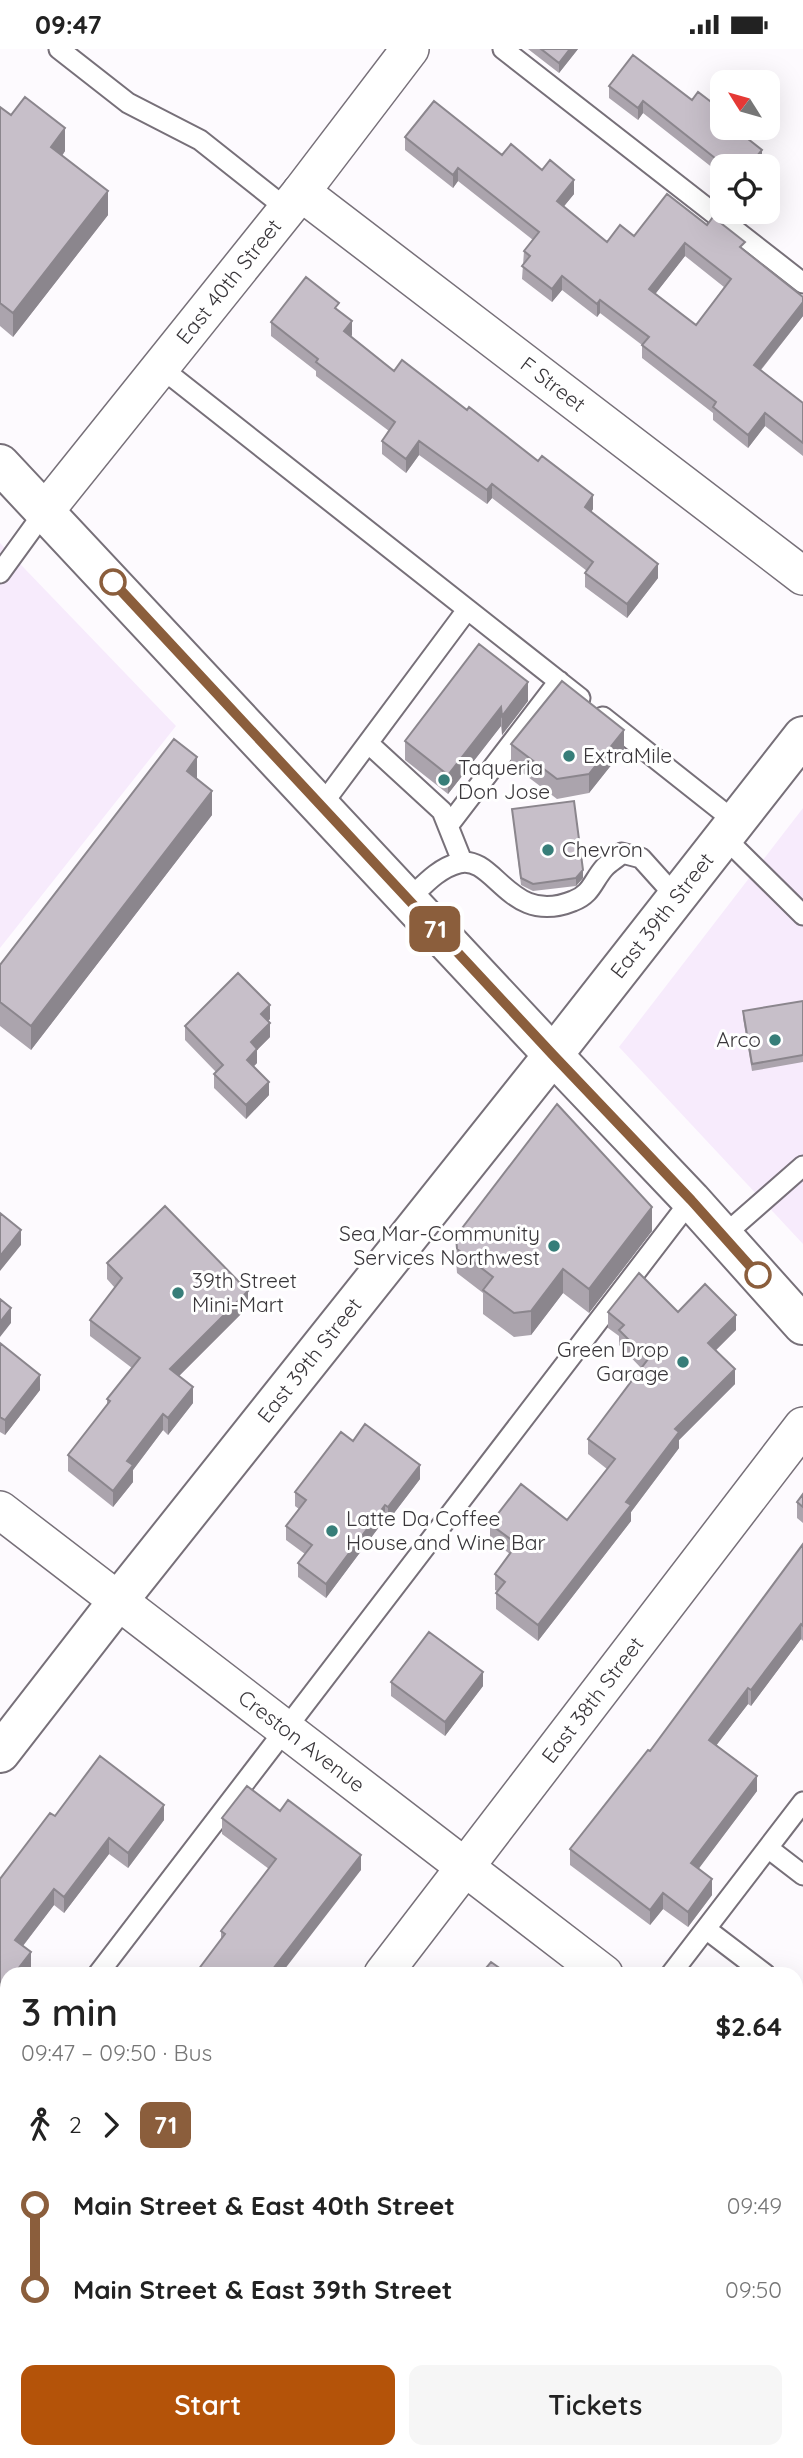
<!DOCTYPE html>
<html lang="en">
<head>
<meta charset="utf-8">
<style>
  body { margin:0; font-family:Quicksand,sans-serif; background:#f6f6f6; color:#222; height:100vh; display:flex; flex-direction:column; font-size:26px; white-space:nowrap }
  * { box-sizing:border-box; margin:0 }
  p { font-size:23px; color:#767676 }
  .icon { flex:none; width:38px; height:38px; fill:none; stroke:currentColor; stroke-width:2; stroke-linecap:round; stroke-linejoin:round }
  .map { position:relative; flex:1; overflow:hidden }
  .panel { position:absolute; left:0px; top:1918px; width:803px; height:492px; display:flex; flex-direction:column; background:#fff; border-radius:21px 21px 0 0; box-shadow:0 7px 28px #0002 }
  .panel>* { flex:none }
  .badge { padding:0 14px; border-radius:10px; font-size:24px; line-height:46px }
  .needle { width:46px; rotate:307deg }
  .tools { position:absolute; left:710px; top:21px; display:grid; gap:14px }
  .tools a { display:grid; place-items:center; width:70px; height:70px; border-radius:14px; background:#fff; box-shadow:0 7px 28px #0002; font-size:35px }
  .map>.badge { position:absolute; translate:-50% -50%; box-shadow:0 0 0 4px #fff }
  .legs { display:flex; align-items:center; gap:10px; height:77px; padding:0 21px; font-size:23px }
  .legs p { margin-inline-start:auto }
  .summary { display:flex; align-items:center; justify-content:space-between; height:119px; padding:0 21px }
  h1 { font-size:38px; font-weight:600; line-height:52px }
  .primary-button { display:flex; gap:14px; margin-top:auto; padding:14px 21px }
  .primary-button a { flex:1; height:80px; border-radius:14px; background:#b45309; color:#fff; font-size:28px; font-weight:600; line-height:80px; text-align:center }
  .primary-button a+a { background:#f6f6f6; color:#222 }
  ul { padding:0 21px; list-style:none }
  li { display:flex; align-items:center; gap:24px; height:84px; font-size:26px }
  li i { display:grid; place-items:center; width:10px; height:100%; margin:0 9px; background:currentColor }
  li i::after { content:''; width:18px; height:18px; margin:-9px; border:5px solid; border-radius:50%; background:#fff }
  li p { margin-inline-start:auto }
  li:first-child i { background:linear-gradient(#0000 50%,currentColor 0) }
  li:last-child i { background:linear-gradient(currentColor 50%,#0000 0) }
  .status { display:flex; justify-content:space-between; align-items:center; height:49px; padding:0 35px; background:#fff; direction:ltr }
  .status svg { height:19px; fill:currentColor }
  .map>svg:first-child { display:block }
  .built { fill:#f7ebfc }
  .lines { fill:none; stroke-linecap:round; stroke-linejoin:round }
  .service-casing { stroke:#777079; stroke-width:23 }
  .minor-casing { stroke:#777079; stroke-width:40 }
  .tertiary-casing { stroke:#777079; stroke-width:42 }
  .secondary-casing { stroke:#777079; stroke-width:42 }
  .service { stroke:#fff; stroke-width:19 }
  .minor { stroke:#fff; stroke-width:37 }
  .tertiary { stroke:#fff; stroke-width:38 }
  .secondary { stroke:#fff; stroke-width:38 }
  .wall { fill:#aba4ad; fill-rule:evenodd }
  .shaded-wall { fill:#8b868d }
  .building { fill:#c7bfc9; stroke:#8b868d; stroke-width:2; fill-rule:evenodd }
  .line-1-casing { stroke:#fff; stroke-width:16 }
  .line-1 { stroke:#8b5e3c; stroke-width:10 }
  .stop-1-dot { fill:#fff; stroke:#8b5e3c; stroke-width:3.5 }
  .poi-dot { fill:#377e79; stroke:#fff; stroke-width:2.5 }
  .labels { text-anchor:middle; stroke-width:6; stroke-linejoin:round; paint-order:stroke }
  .street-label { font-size:21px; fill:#39363a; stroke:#fff }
  .poi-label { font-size:21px; fill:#39363a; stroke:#fff; text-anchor:start }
</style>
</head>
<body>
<div class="status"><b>09:47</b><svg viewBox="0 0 49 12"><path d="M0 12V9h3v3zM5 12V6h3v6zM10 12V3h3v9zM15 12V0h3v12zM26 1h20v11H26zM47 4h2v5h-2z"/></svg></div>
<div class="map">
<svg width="803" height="2409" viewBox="0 0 803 2409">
  <rect width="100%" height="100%" fill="#fdfafe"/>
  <path class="built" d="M0 494 176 677 0 899Z
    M803 759V1195L619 998Z"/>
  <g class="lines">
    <g class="service-casing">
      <path id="service" d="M59 0 128 54 200 91 287 160
        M503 0 803 234
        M160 318 580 649
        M0 524 45 462
        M603 668 737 774
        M368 694 442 762 462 812
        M321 757 467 561
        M448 777 559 632
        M725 789 803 866
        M408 851C423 837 438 819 459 814 495 805 509 878 573 852 592 845 593 831 605 818 610 813 617 809 622 804L641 809 677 849
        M723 1187 803 1117
        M768 1799 803 1826
        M706 1880 765 1925
        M98 1925 691 1151
        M671 1925 803 1753
        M796 1949 803 1954
        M0 2052 7 2043
        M298 2409 303 2403"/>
    </g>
    <g class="minor-casing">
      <g id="minor">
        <path id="s1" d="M301 143 803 527"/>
        <path id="s2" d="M45 462 301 143 410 0"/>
        <path id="s3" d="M0 1461 604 1925"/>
        <path id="s4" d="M383 1925 803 1377"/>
        <path d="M796 2073 803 2079"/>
        <path d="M796 2135 803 2126"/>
        <path d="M0 2209 7 2214"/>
        <path d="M253 2403 261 2409"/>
        <path d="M10 2409 15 2403"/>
        <path d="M585 2409 590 2403"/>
      </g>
    </g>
    <g class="tertiary-casing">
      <g id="tertiary">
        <path id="s5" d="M0 1704 118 1552 553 1006"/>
      </g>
    </g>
    <g class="secondary-casing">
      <g id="secondary">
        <path d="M0 415 553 1006 691 1151 803 1276"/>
        <path id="s6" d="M553 1006 803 687"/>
      </g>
    </g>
    <use href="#service" class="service"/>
    <use href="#minor" class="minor"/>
    <use href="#tertiary" class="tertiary"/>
    <use href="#secondary" class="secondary"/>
  </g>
  <path class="wall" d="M528 0H578L559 24Z
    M609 37 692 51 738 79V82L762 113 759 117H723V127L643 64 638 71 609 49Z
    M0 58 65 102 62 107 108 166 13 288 0 277Z
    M405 88 502 106 574 145 563 158 607 193 634 187 707 176 745 202 803 248V267L761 321 803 354V407L765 377 748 399 713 371V364L642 309V296L600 264 597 268 562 241 552 253 522 230 524 202 533 191 458 132 453 139 405 101ZM685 207 724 238 696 276 655 245Z
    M339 262 352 286 351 288 394 322 593 460 591 463 658 529 627 569 585 538V524L587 522 492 449 487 455 419 406 406 424 382 405V392L389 382 316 327V322L271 287V273Z
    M528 652 502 686 501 677 448 745 405 711V692Z
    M511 695 624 700 589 744 557 750 511 715Z
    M197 730 212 766 31 1001 0 977V916Z
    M512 760 583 829 576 837 533 842 521 836Z
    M803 952V1013L752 1022 743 969V962Z
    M270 970 268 972 270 988 257 1001V1014L254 1017 269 1046 246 1070 214 1039V1025L216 1023 185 991V977Z
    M652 1182 589 1264 563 1244 531 1286 514 1288 483 1265V1244L457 1224 456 1211V1187Z
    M107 1214 248 1258 179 1327 193 1354 168 1386 163 1381 133 1421V1433L113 1458 68 1422V1406L107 1356V1350L132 1319 90 1287V1271L115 1239 107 1230Z
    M608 1263H678L736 1281 716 1301 735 1335 679 1391V1399L631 1463V1472L538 1592 496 1560V1544L497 1542 495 1541V1525L510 1505 490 1490V1475L567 1471 607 1420 588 1405V1390L641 1319 619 1296V1287L608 1279Z
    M0 1294 40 1341 5 1386 0 1383Z
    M353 1392 420 1430 388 1472 385 1470 326 1549 298 1528V1514L305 1505 286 1491V1477L299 1460 295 1457V1443Z
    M803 1445V1474L797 1469V1453Z
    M803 1495V1592L801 1590 751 1657 748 1655 716 1696 757 1742 698 1820 712 1846 688 1878 663 1860 650 1876 570 1816V1800L650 1702Z
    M391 1633 483 1637 445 1687 391 1647Z
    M55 1767 164 1771 128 1819 109 1805 64 1864 54 1856 23 1897 31 1919 7 1925V1950L0 1959V1830Z
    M222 1769 361 1821 221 1891V1882L269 1820 222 1785Z
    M803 2244V2289L796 2284V2253Z
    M361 2403H492L488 2409 482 2406 480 2409H370Z"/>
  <path class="shaded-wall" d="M570 0H578L559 24V14Z
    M643 52V64L638 71V59Z
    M65 79V102L51 122V98Z
    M762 101V113L759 117H749Z
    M458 119V132L453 139V126Z
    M574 131V145L557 166V152Z
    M108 142V166L13 288V264Z
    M685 194V207L649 253V240Z
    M562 227V241L552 253V240Z
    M600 251V264L597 268V255Z
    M803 253V267L754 329V316Z
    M352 272V286L344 296V282Z
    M765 364V377L748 399V386Z
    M419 392V406L406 424V410Z
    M492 435V449L487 455V441Z
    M593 446V460L585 472V458Z
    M658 515V529L627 569V555Z
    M528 633V652L502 686V667Z
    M501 658V677L448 745V726Z
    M624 681V700L589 744V725Z
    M197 708V732L187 722Z
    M212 742V766L31 1001V977Z
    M583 821V829L576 837V829Z
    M270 956V970L261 979V965Z
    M270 974V988L257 1001V1014L247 1024V1011L251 993Z
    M269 1033V1046L246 1070V1056Z
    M652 1158V1182L589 1264V1240Z
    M21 1181V1196L0 1222V1207Z
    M563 1220V1244L531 1286V1262Z
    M248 1242V1258L170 1336V1320Z
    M11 1259V1274L0 1288V1273Z
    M736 1266V1281L708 1309V1294Z
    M735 1320V1335L679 1391V1399L631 1463V1472L538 1592V1576L626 1453 675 1380Z
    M40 1326V1341L5 1386V1371Z
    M193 1338V1354L168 1386V1369Z
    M163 1365V1381L133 1421V1433L113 1458V1442L127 1412Z
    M420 1416V1430L388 1472V1458Z
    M385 1456V1470L326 1549V1535Z
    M801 1575V1590L751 1657V1641Z
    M483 1623V1637L445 1687V1673Z
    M748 1639V1655L709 1706V1691Z
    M757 1727V1742L691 1830V1814Z
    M164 1756V1771L128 1819V1804Z
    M109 1789V1805L64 1864V1848Z
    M361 1806V1821L281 1925H269Z
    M712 1830V1846L688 1878V1863Z
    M54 1840V1856L15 1907V1891Z
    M663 1844V1860L650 1876V1861Z
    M31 1903V1919L26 1925H14Z
    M7 1934V1950L0 1959V1943Z
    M475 2403H482V2406L480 2409H470Z
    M487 2403H492L488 2409H487Z"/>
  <path class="building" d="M541 0H570L559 14Z
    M633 6 692 51 698 43 723 62V79H734L762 101 749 117 738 116 725 117 643 52 638 59 609 37Z
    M25 48 65 79 51 98 108 142 13 264 0 254V58L11 66Z
    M434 52 502 106 511 95 542 121 550 111 574 131 557 152 607 193 620 176 634 187 667 145 707 176 713 168 745 193 740 198 803 248V253L754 316 803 354V394L765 364 748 386 713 358 716 353 642 296 649 288 600 251 597 255 562 227 552 240 522 217 530 207 524 202 539 183 458 119 453 126 405 88ZM685 194 731 230 696 276 649 240Z
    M306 228 339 254 335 259 352 272 344 282 394 322 402 311 467 361 469 358 538 412 542 407 593 446 585 458 658 515 627 555 585 524 593 513 492 435 487 441 419 392 406 410 382 392 395 373 316 313 318 310 271 273Z
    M479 595 528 633 502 667 501 658 448 726 405 692Z
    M562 632 624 681 589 725 557 730 511 695Z
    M174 690 197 708 187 722 212 742 31 977 0 953V916Z
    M574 752 583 821 576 829 533 835 521 829 512 760Z
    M238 924 270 956 261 965 270 974 251 993 257 1000 247 1011 269 1033 246 1056 214 1025 223 1016 185 977Z
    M803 952V1006L752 1015 743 962Z
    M557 1055 652 1158 589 1240 563 1220 531 1262 514 1264 483 1241 493 1228 457 1200 456 1187Z
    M165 1157 248 1242 170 1320 193 1338 168 1369 163 1365 127 1412 133 1416 113 1442 68 1406 110 1352 107 1350 140 1309 90 1271 122 1229 107 1214Z
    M0 1164 21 1181 0 1207Z
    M639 1224 678 1263 705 1235 736 1266 708 1294 735 1320 675 1380 679 1383 626 1453 631 1456 538 1576 496 1544 505 1533 495 1525 517 1495 490 1475 521 1435 567 1471 615 1410 588 1390 648 1310 619 1281 624 1276 608 1263Z
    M0 1250 11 1259 0 1273Z
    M0 1294 40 1326 5 1371 0 1368Z
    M365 1375 420 1416 388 1458 385 1456 326 1535 298 1514 312 1496 286 1477 306 1451 295 1443 341 1383 353 1392Z
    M803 1445V1458L797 1453Z
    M803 1495V1577L801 1575 751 1641 748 1639 709 1691 757 1727 691 1814 712 1830 688 1863 663 1844 650 1861 570 1800 648 1701 650 1702Z
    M429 1583 483 1623 445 1673 391 1633Z
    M100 1707 164 1756 128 1804 109 1789 64 1848 54 1840 15 1891 31 1903 14 1925H7V1934L0 1943V1830L50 1764 55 1767Z
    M247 1737 280 1762 288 1751 361 1806 269 1925H195L225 1885 221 1882 276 1810 222 1769Z
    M491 1913 508 1925H481Z
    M803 2244V2273L796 2268V2253Z
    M104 2403H153L161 2409H99Z
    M378 2403H475L470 2409H387Z
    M701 2403H735L743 2409H696Z"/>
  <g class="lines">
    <g class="line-1-casing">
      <path id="line-1" d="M113 533 553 1006 691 1151 758 1226"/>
    </g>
    <use href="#line-1" class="line-1"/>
  </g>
  <g class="stop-1-dot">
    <circle cx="113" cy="533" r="12"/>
    <circle cx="758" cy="1226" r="12"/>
  </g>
  <g class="poi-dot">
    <circle cx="569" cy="707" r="7"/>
    <circle cx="444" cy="731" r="7"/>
    <circle cx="548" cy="801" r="7"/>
    <circle cx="775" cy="991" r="7"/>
    <circle cx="554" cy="1197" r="7"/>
    <circle cx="178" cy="1244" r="7"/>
    <circle cx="683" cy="1313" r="7"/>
    <circle cx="332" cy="1482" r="7"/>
  </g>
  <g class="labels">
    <g class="street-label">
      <text dy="7" stroke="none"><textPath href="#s2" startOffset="294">East 40th Street</textPath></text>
      <text dy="7" stroke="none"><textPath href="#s1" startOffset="317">F Street</textPath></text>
      <text dy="7" stroke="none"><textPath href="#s6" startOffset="177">East 39th Street</textPath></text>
      <text dy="7" stroke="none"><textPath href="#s5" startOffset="500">East 39th Street</textPath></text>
      <text dy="7" stroke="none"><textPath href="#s4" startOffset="345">East 38th Street</textPath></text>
      <text dy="7" stroke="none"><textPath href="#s3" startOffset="380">Creston Avenue</textPath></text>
    </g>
    <g class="poi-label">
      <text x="583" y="714">ExtraMile</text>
      <text x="458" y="726">Taqueria<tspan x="458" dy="24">Don Jose</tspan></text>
      <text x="562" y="808">Chevron</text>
      <text x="761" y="998" text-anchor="end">Arco</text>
      <text x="540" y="1192" text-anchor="end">Sea Mar-Community<tspan x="540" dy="24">Services Northwest</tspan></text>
      <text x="192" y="1239">39th Street<tspan x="192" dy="24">Mini-Mart</tspan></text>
      <text x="669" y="1308" text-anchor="end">Green Drop<tspan x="669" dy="24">Garage</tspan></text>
      <text x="346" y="1477">Latte Da Coffee<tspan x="346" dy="24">House and Wine Bar</tspan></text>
    </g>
  </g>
</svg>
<div class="tools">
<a><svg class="needle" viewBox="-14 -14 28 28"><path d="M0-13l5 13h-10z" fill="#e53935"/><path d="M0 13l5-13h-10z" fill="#767676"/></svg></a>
<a><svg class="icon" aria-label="locate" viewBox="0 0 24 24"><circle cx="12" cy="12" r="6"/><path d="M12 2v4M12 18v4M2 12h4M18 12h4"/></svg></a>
</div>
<b class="badge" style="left:435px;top:880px;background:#8b5e3c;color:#fff">71</b>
<section class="panel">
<div class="summary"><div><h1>3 min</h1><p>09:47 – 09:50 · Bus</p></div><b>$2.64</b></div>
<div class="legs"><svg class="icon" aria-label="walk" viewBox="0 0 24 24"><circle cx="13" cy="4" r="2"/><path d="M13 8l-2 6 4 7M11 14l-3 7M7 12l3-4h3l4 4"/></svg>2<svg class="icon" aria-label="forward" viewBox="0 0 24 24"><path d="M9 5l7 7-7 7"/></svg><b class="badge" style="background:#8b5e3c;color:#fff">71</b></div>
<ul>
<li><i style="color:#8b5e3c"></i><b>Main Street &amp; East 40th Street</b><p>09:49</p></li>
<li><i style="color:#8b5e3c"></i><b>Main Street &amp; East 39th Street</b><p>09:50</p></li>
</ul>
<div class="primary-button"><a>Start</a><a>Tickets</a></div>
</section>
</div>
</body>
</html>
